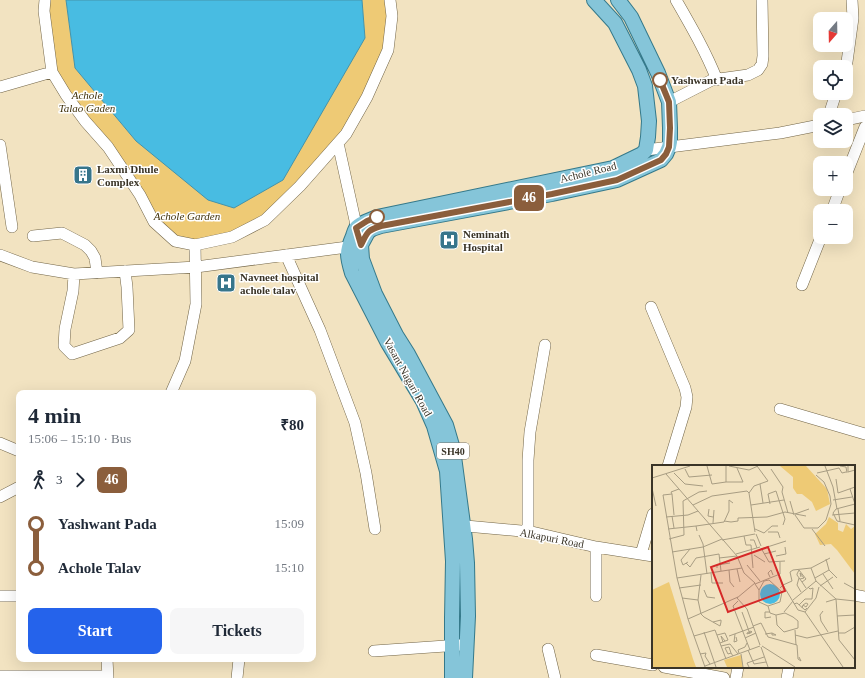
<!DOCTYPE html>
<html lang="en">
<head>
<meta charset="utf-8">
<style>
  body { margin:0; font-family:Georgia,serif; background:#f6f6f7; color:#1f2937; height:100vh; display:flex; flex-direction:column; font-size:15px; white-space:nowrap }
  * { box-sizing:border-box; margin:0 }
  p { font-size:13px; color:#747a83 }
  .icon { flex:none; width:22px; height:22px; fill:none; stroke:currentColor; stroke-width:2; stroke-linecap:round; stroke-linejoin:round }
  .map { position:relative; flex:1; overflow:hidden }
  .drawer { position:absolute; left:16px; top:390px; width:300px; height:272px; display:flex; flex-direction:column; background:#fff; border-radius:8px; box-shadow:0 4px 16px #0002 }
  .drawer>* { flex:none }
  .badge { padding:0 8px; border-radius:6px; font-size:14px; line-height:26px }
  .needle { width:26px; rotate:200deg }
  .tools { position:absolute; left:813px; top:12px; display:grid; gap:8px }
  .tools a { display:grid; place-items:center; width:40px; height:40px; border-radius:8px; background:#fff; box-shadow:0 4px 16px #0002; font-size:20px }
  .map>.badge { position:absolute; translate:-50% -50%; box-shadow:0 0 0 2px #fff }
  .legs { display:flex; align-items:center; gap:6px; height:44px; padding:0 12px; font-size:13px }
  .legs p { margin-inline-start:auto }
  .headline { display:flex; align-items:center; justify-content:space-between; height:68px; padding:0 12px }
  h1 { font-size:22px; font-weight:600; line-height:30px }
  .action { display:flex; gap:8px; margin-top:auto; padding:8px 12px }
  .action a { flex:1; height:46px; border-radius:8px; background:#2563eb; color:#fff; font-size:16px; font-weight:600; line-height:46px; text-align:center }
  .action a+a { background:#f6f6f7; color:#1f2937 }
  ul { padding:0 12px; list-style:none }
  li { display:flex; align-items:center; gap:14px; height:44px; font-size:15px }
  li i { display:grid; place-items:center; width:6px; height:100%; margin:0 5px; background:currentColor }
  li i::after { content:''; width:10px; height:10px; margin:-5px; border:3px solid; border-radius:50%; background:#fff }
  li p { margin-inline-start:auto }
  li:first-child i { background:linear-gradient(#0000 50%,currentColor 0) }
  li:last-child i { background:linear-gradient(currentColor 50%,#0000 0) }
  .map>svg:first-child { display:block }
  .green { fill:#eeca75 }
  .water { fill:#48bce2; stroke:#4493aa }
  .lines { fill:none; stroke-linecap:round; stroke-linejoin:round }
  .minor-casing { stroke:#726547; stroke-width:12 }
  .major-casing { stroke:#35798a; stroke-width:16 }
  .minor { stroke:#fff; stroke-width:11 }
  .major { stroke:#85c5d9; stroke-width:14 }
  .line-1-casing { stroke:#fff; stroke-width:9 }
  .line-1 { stroke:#8b5e3c; stroke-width:6 }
  .stop-1-dot { fill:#fff; stroke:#8b5e3c; stroke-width:2 }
  .labels { text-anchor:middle; stroke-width:3; stroke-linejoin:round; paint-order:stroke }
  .shield { fill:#fff; stroke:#757168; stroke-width:1 }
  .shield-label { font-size:10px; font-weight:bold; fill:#3a3427 }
  .stop-label { font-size:11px; font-weight:bold; fill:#3a3427; stroke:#fff; text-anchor:start }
  .park-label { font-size:11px; font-style:italic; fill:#41320b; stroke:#fff }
  .poi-label { font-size:11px; font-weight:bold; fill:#3a3427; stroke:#fff; text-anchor:start }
  .street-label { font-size:11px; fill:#3a3427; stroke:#fff }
  .inset-road { fill:none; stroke:#a89d83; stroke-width:1 }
  .view { fill:#d62828; fill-opacity:0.15; stroke:#d62828; stroke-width:2 }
  .inset-edge { fill:none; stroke:#3a3427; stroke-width:2 }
</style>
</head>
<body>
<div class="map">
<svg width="865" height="678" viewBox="0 0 865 678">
  <rect width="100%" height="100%" fill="#f2e3c1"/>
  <path class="green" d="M45 0H66L75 68 136 141 365 38 362 0H390L388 50 346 134 265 220 224 239 175 241 52 72Z"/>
  <path class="water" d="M66 0H362L365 38 283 180 234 208 208 200 136 141 75 68Z"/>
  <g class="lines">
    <g class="minor-casing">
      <path id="minor" d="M45 0 44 11 52 72 66 95 85 121 108 147 140 195 154 222 175 241 195 245 232 237 265 220 300 186 338 143
        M676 0C691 26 706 52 717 80
        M845 67 847 62 853 18 852 0
        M0 87 52 72
        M669 102 712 80 748 75 758 70 762 64 763 56 762 0
        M829 115 836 93
        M846 120 865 116
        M0 145 12 227
        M646 150 780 133 820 125
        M846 175 865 127
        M832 211 840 189
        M358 234 338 143 346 134 367 97 388 50 392 16 390 0
        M33 236 62 233 85 245 91 251 95 258 97 273
        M0 255 32 267 74 274 196 267 355 246
        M286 255 320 330 355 423 366 473 375 529
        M74 274 73 291 65 329 64 346 72 354 120 338 129 330 127 287 125 271
        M802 285 821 237
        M651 307 685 388 687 397 686 407 668 466
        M171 393 185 361 196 304 195 245
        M780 409 865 434
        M0 443 19 451
        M0 497 19 487
        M455 525 532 532 596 547 653 556
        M528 532V460L530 432 545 345
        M641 554 653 514
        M854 595 865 597
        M0 596H19
        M596 596V547
        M548 649 555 678
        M374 651 460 645
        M596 655 653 665
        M107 659 108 678
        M664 667 724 678
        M0 676H108
        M237 678 239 659
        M736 678 738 667
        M787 678 789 667"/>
    </g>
    <g class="major-casing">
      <path id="major" d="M452 678V618L453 561 447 471 434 426 423 401 388 343 352 273C347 256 346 252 353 236 354 233 355 229 357 227 362 222 371 220 377 217L613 168 642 154 646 150 648 137 649 121 645 86 639 70 615 23 594 0
        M465 678 468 616 467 563 465 539 453 449 446 425 408 354 396 335 375 294 362 259 361 245 368 232 372 229 381 226 552 194 617 180 661 160 666 154 669 147 670 142V128L669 102 658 73 631 17 618 0"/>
    </g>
    <use href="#minor" class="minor"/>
    <use href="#major" class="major"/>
  </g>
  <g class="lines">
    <g class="line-1-casing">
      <path id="line-1" d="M377 217 367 221 356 228 361 245C367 233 367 230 381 226L552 194 617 180 661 160 666 154 669 147 670 128 669 102 660 80"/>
    </g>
    <use href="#line-1" class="line-1"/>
  </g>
  <defs>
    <g id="building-square" transform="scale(1)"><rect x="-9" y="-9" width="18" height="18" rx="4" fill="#37758b" stroke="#fff"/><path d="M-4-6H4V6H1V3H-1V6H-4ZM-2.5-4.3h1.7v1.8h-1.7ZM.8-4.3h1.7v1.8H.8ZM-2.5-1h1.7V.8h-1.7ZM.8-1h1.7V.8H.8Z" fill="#fff"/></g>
    <g id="hospital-square" transform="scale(1)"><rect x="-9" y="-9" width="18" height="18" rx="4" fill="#37758b" stroke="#fff"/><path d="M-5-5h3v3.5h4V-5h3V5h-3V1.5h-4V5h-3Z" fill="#fff"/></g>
  </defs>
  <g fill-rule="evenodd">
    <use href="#building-square" x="83" y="175"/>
    <use href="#hospital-square" x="449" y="240"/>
    <use href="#hospital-square" x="226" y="283"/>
  </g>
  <g class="stop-1-dot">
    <circle cx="660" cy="80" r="7"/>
    <circle cx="377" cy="217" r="7"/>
  </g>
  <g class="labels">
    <rect class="shield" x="437" y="443" width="32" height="16" rx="3"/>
    <g class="shield-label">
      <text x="453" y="455">SH40</text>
    </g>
    <g class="stop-label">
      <text x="671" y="84">Yashwant Pada</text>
    </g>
    <g class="park-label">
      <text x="87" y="99">Achole<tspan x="87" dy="13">Talao Gaden</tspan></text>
      <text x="187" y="220">Achole Garden</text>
    </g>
    <g class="poi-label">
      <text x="97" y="173">Laxmi Dhule<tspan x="97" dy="13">Complex</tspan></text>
      <text x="463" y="238">Neminath<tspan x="463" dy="13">Hospital</tspan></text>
      <text x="240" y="281">Navneet hospital<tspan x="240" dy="13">achole talav</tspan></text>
    </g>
    <g class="street-label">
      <text transform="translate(588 172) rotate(-14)" y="4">Achole Road</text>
      <text transform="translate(408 377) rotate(61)" y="4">Vasant Nagari Road</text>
      <text transform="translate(552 538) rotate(11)" y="4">Alkapuri Road</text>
    </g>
  </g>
  <g transform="translate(652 465)">
    <rect width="203" height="203" fill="#f2e3c1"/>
    <path d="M128 1H154L175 24 178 39 164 46 160 37 150 29H145L141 23V12ZM177 52 186 58V65L191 67 194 59 199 64 203 61V109L185 85 179 79 168 80 163 69 174 59ZM17 117 41 194 44 202H0V125ZM89 190 91 202H75L72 195Z" fill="#eeca75"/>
    <path d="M108 129a10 10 0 1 1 20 0a10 10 0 1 1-20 0Z" fill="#48bce2"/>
    <path class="inset-road" d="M55 1 60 19 74 17V1M77 1 97 5 106 1M105 1 116 16M173 1 181 22M188 1 194 2 195 8M196 1V7L203 5M33 4 37 12 60 10M119 4 131 22 130 27 136 48M22 8 33 19 51 21M165 8 187 3 190 8 194 7M14 9 85 91 92 108 103 118 85 133 95 144 108 180M0 13 38 1M184 14 186 28 203 22M74 17H91L85 3M108 19 111 38M181 22 185 44M0 23 4 41M27 24 19 27 20 29 11 30 25 113 36 154 86 132M198 24 203 39M124 26 133 54 131 60M97 28 103 67M97 28 102 21 116 16M20 29 22 50M181 35 200 32M138 36 142 50M118 39 116 29 124 26M203 39 184 44 181 48 185 56 203 60M41 40 60 31 95 26 97 28M99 40 132 35M57 44 56 51 61 52M186 44 188 56M143 49 157 44M143 50 152 63H166L174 55 179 39 178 31 172 17 164 10M180 50 203 48M20 51 22 63M14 52 36 50 46 46M72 56 79 57 86 56V53L115 52 133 47 154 51M61 58 62 45M44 61 72 57 77 46V35L81 38M16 64 44 61 45 66M103 64 112 68 120 61H126M160 64 173 81M116 67H126L128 73M104 69 109 81M47 70 51 79 55 109M92 71 94 80H99L101 103M17 74 32 70 31 36 47 27 55 26M70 75 103 69M98 75H102L105 83M109 83 117 97 133 96M109 84 134 76M20 87 51 82 70 74M84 89 108 82M112 89 124 86M102 90 113 97M124 91 134 89 133 82M67 93 85 91M178 93 159 103 164 116 184 134M174 94 177 105 185 113M36 97 31 100 29 95 38 84M34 98 38 102 44 93 67 89 69 106M95 100 108 116M65 103V100L78 98M85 104 88 117M77 105 78 117 82 122M59 108 60 118H71M171 109 181 124M49 110 46 135 49 149 52 152 68 161 69 157V155L61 157M118 112 116 108 119 105 121 110M127 112 131 120 140 116 138 107 141 105 159 103M25 113 90 103M147 113 145 120 149 127M163 113 177 105M148 114 152 113 148 108 149 112M150 117 154 114 147 105 145 109V110L150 117 154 123M192 118 203 124M168 121 181 112M27 123 49 120M128 123 131 120 146 145 153 147 164 133 167 122M52 125 55 132 63 133M107 125 112 116 117 115 130 127 128 137 116 141 107 137V125L103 119 128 109V97M30 133 46 135M184 134 187 175 203 195M203 134V147M141 135 164 116M86 136 81 141 98 185M174 137 184 134 203 136M142 139 145 138 153 145 155 143M147 140 153 134H160L161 123 158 124 156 122M116 141 118 148 124 150 125 160 132 167 146 163V156L141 152 133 148 124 150M150 143 151 140 154 138 156 139 154 142 151 140M171 146 168 150 169 156 176 167M90 147 98 169M118 147H113V153L119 152M132 147 141 136M153 147 191 202M185 151 203 150M36 154 53 202M101 161 109 158 116 172 145 180 146 194 149 196 147 192M143 165 144 180M99 166 100 167 95 169V168ZM52 167 64 202M186 168H193L203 162M83 169 82 177 85 176 84 172M113 169 120 168 124 170H120V168M65 170 73 168 76 175 68 178M143 170 155 173 186 166M42 171 63 165 74 194M77 171 102 162M93 173 104 168M71 177 69 171 73 176M69 181 78 179 86 189M110 181 143 202M109 182 116 202M96 185 102 199 114 197M79 188 77 182 73 183 76 189 79 188 81 191M87 188 86 185 93 182 95 178M48 189 54 188 53 191 58 199M89 189 91 202M53 201 108 181M97 202 95 198 112 192"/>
    <path class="view" d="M116 82 133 126 76 147 59 102Z"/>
    <rect width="203" height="203" class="inset-edge"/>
  </g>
</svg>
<div class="tools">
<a><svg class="needle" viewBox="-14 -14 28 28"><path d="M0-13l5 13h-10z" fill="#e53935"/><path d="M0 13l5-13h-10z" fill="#747a83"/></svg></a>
<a><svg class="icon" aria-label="locate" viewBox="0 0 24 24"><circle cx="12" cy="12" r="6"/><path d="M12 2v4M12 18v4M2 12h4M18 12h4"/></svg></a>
<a><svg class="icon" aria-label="layers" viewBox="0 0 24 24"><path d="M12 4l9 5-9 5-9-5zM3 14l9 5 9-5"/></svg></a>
<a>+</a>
<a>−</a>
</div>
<b class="badge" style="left:529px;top:198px;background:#8b5e3c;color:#fff">46</b>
<section class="drawer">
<div class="headline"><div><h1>4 min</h1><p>15:06 – 15:10 · Bus</p></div><b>₹80</b></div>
<div class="legs"><svg class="icon" aria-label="walk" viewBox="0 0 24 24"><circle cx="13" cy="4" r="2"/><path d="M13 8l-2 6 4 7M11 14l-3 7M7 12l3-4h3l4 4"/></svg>3<svg class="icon" aria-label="forward" viewBox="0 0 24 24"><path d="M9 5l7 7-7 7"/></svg><b class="badge" style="background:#8b5e3c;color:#fff">46</b></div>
<ul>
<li><i style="color:#8b5e3c"></i><b>Yashwant Pada</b><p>15:09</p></li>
<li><i style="color:#8b5e3c"></i><b>Achole Talav</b><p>15:10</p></li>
</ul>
<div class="action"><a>Start</a><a>Tickets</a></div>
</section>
</div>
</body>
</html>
